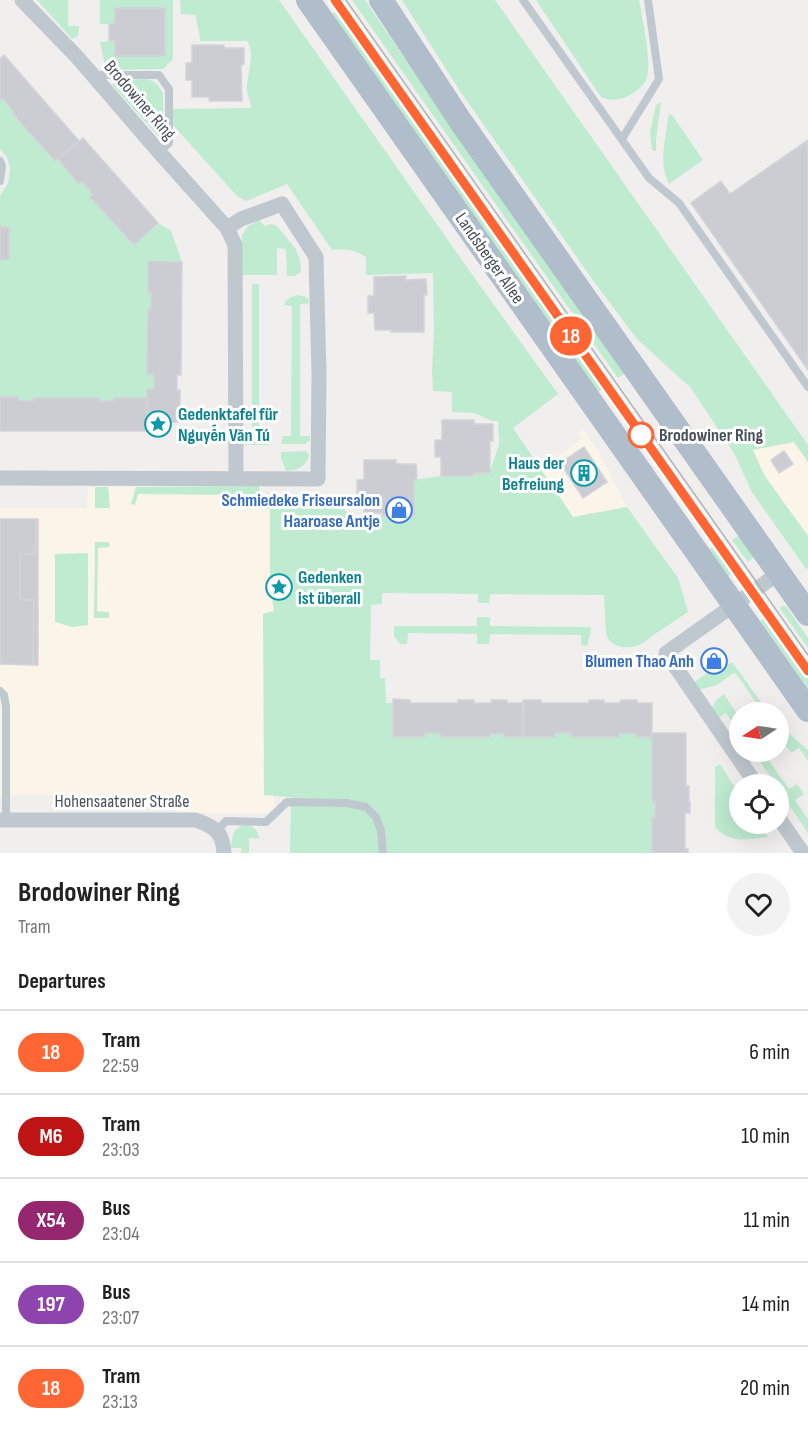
<!DOCTYPE html>
<html lang="en">
<head>
<meta charset="utf-8">
<style>
  body { margin:0; font-family:"Sofia Sans Condensed",sans-serif; background:#f2f2f2; color:#222; height:100vh; display:flex; flex-direction:column; font-size:22px; white-space:nowrap }
  * { box-sizing:border-box; margin:0 }
  p { font-size:20px; color:#767676 }
  .icon { flex:none; width:33px; height:33px; fill:none; stroke:currentColor; stroke-width:2; stroke-linecap:round; stroke-linejoin:round }
  .map { position:relative; height:853px; overflow:hidden }
  .details { display:flex; flex-direction:column; background:#fff; flex:1 }
  .details>* { flex:none }
  .badge { padding:0 12px; border-radius:20px; font-size:21px; line-height:39px }
  .needle { width:39px; rotate:258deg }
  .fabs { position:absolute; left:729px; top:702px; display:grid; gap:12px }
  .fabs a { display:grid; place-items:center; width:60px; height:60px; border-radius:50%; background:#fff; box-shadow:0 6px 24px #0002; font-size:30px }
  .map>.badge { position:absolute; translate:-50% -50%; box-shadow:0 0 0 3px #fff }
  h2 { padding:0 18px; font-size:22px; line-height:54px }
  .round { display:grid; place-items:center; flex:none; width:63px; height:63px; border-radius:32px; background:#f2f2f2 }
  .overview { display:flex; align-items:center; justify-content:space-between; height:102px; padding:0 18px }
  h1 { font-size:28px; font-weight:700; line-height:45px }
  ul { padding:0; list-style:none }
  li { display:flex; align-items:center; gap:18px; height:84px; padding:0 18px; border-top:2px solid #e0e0e0 }
  li div { flex:1 }
  li b { display:block; font-size:22px }
  li em { font-style:normal }
  li .badge { min-width:66px; font-weight:700; text-align:center }
  .map>svg:first-child { display:block }
  .commercial { fill:#faf5e8 }
  .green { fill:#bfebd0 }
  .building { fill:#cccdd2; stroke:#d3d4d9; stroke-width:1.5 }
  .lines { fill:none; stroke-linecap:round; stroke-linejoin:round }
  .lane { stroke:#c0c8cf; stroke-width:8 }
  .street { stroke:#c0c8cf; stroke-width:15 }
  .primary { stroke:#b0bdcb; stroke-width:24 }
  .tram { stroke:#b1b4b8; stroke-width:1.5 }
  .line-casing { stroke:#fff; stroke-width:14 }
  .line { stroke:#f63; stroke-width:9 }
  .stop-dot { fill:#fff; stroke:#f63; stroke-width:3 }
  .labels { text-anchor:middle; stroke-width:6; stroke-linejoin:round; paint-order:stroke }
  .street-label { font-size:18px; fill:#48515a; stroke:#fff }
  .culture-label { font-size:18px; font-weight:bold; fill:#0d838f; stroke:#fff; text-anchor:start }
  .stop-label { font-size:18px; font-weight:bold; fill:#48515a; stroke:#fff; text-anchor:start }
  .shop-label { font-size:18px; font-weight:bold; fill:#366cbe; stroke:#fff; text-anchor:end }
</style>
</head>
<body>
<div class="map">
<svg width="808" height="853" viewBox="0 0 808 853">
  <rect width="100%" height="100%" fill="#f1eeee"/>
  <path class="commercial" d="M583 429 599 452 627 507 573 517 541 469 581 439 578 434Z
    M794 442 808 462V536L764 475 753 450Z
    M259 486 260 498H276L274 803 284 809 283 813H175V795H0V508H87L88 487Z"/>
  <path class="green" d="M37 0H68V26H79L78 36 72 39Z
    M100 0H173V59L163 69 106 70 100 42 115 41 165 8H116L115 24H100Z
    M180 0H279L476 280 558 394 513 428 573 517 627 507 678 578 688 612C677 619 666 627 655 634 650 638 645 642 639 645 626 650 610 647 606 634L604 595 490 594 489 603H478V594L382 593V604L371 605 370 660H380V678H385L386 703H393V736L425 737V733H440L441 737 505 734V737H554L555 733 636 734V737H652V800L655 801V818H652V853H290L291 797 264 795 263 614 274 611 270 585V509H252L251 495 138 494 135 505 131 504 136 487 259 486 260 506 342 508 354 517 413 516 414 480 441 476H473V473L490 472 499 444 498 421H492L474 413 452 412V392L433 391 432 371 434 330 433 273 366 275V257C354 249 346 249 332 250L287 184 246 201 237 196 172 124 173 109 251 108C251 100 246 94 247 85 248 73 255 51 247 41H200C200 31 196 24 196 15L181 14Z
    M352 0H365L426 90 625 373 618 378Z
    M402 0H495L808 445V462L794 442 753 450 764 475 808 536V568L806 569 752 492 734 453 691 388 637 339 592 279 460 91Z
    M536 0H639C642 18 653 65 646 80 643 86 638 90 633 93 623 100 612 102 601 97Z
    M337 11 603 388 596 394 330 15Z
    M148 79 157 84 163 93 164 132 158 136 112 85 118 80Z
    M3 99 14 112 12 114 55 161 58 159 79 184 82 182 93 194 90 197 133 245 158 223 171 231 182 262 148 261V292H151V309H148L147 374H154V389H147V398H114V401H99V398H34L33 401 18 400V397H0V260L9 259V227H0V196L8 183 10 169 7 157 0 149V100Z
    M661 102 656 139V151L652 150 650 133 656 105Z
    M670 114 672 115 703 160 669 184C658 163 666 139 668 117Z
    M259 220 265 226 271 224 277 226 295 248 300 260 301 272 294 276H287L286 249 277 248V275H242V235L248 226Z
    M252 284H259V436H269V445H242V436L252 435Z
    M298 295 306 297 309 300V303L300 304V436H310V440L305 444H281L283 436H291L292 306 284 305C286 299 291 296 298 295Z
    M306 451 309 455C307 466 297 471 286 471L281 458V452Z
    M95 487H108L110 508H95Z
    M740 535 754 557 748 562 732 540Z
    M95 542H108L110 544 109 547 98 548 97 611 109 612V618H94Z
    M714 546 733 573 726 578 708 551Z
    M88 553V625L72 627 55 622V554Z
    M783 606H786L808 638V648L781 610 780 607Z
    M477 617H490V626L591 627 590 635 587 646 581 645V635L490 634 489 644H477V634L408 633 407 644H400L394 636V626H477Z
    M765 617 808 678V689L761 622V620Z
    M733 663 768 712H763L736 674 733 673 717 685 698 690 693 683C704 675 719 664 733 663Z
    M724 694 739 717V732L726 713 718 718 712 709 716 700Z
    M778 724 808 750V761L799 748 791 753 779 735Z
    M753 752H763L789 789 797 784 804 794 795 800 808 819V833L789 805 781 810 779 806V797L782 794 779 788 778 784H776Z
    M720 764 739 794 740 824H759L768 837C749 839 729 844 715 827V767Z
    M243 825C252 825 258 829 259 839L249 838V853H241V848H231C232 837 232 830 243 825Z"/>
  <path class="building" d="M115 8H165V56H115V41H109V24H115Z
    M192 45H224V48H244V64L241 65 242 101H209V97H192V80H186V63H192Z
    M4 55 79 141 55 161 12 113 14 112 3 99 0 100V59Z
    M83 138 158 223 134 245 90 197 93 194 82 182 79 184 58 159Z
    M808 140V370L691 203 721 181 730 194Z
    M0 227H9V259L0 260Z
    M148 261 182 262 181 375H177V390H180V422L147 423V389H154V374H147L148 309H151V292L148 293Z
    M406 276 405 280 426 279 427 295H424V332H391V330H375L374 313H368V296H374V277Z
    M0 397H18V400L33 401V398H99V401H114V398H147V431H0Z
    M442 420H474V424H493V441H490V473H473V476H441V457H435V440H442Z
    M584 447 607 482 583 498 560 463Z
    M784 451 793 464 779 473 771 460Z
    M364 460H396V464H416L417 480H414V516H382V513H364V496H357V480H364Z
    M0 519H36L35 554H20V600H34L33 665 0 664Z
    M36 519H38V665H33L34 600H20V554H35Z
    M720 649 727 660 708 672 701 661Z
    M393 699 410 700V703H458V700H474V703H492L491 700H507V703H524L523 737H504L505 734H490V737H441L440 733H425V737H393Z
    M523 700H541V703H589V700H604V703H620L621 700H637V703H652V737H636V734L619 733V737H571V733H555V737H523Z
    M652 733H686V786H689V802H690V813H685V849H688V853H652V818H655V801H652Z"/>
  <g class="lines">
    <path class="lane" d="M523 0 649 178 679 203 808 387
      M95 75H159L169 89V143L159 152
      M622 139 659 79 648 0
      M0 161 2 166 0 181
      M0 691 4 695 6 707V820
      M217 831 226 821 266 822 287 802 346 803 366 807 376 817 381 831 383 853"/>
    <path class="street" d="M22 0 78 58 159 152 227 228 235 245 236 478
      M0 478 318 479 319 374 316 257 282 204 241 219 227 228
      M756 784 666 653 779 573
      M778 817 803 853
      M0 820H196C215 827 223 832 224 853"/>
    <path class="primary" d="M308 0 808 710
      M381 0 461 122 808 614"/>
    <path class="tram" d="M334 0 808 671
      M346 0 808 655"/>
  </g>
  <g class="lines">
    <g class="line-casing">
      <path id="line" d="M335 0 808 671"/>
    </g>
    <use href="#line" class="line"/>
  </g>
  <defs>
    <g id="sight-ring" transform="scale(1.35)"><circle r="9.5" fill="#fff" stroke="#0f9aa8" stroke-width="1.5"/><path d="M0-6L1.8-2.2L6-1.7L2.9 1.2L3.7 5.4L0 3.3L-3.7 5.4L-2.9 1.2L-6-1.7L-1.8-2.2Z" fill="#0f9aa8"/></g>
    <g id="building-ring" transform="scale(1.35)"><circle r="9.5" fill="#fff" stroke="#0f9aa8" stroke-width="1.5"/><path d="M-4-6H4V6H1V3H-1V6H-4ZM-2.5-4.3h1.7v1.8h-1.7ZM.8-4.3h1.7v1.8H.8ZM-2.5-1h1.7V.8h-1.7ZM.8-1h1.7V.8H.8Z" fill="#0f9aa8"/></g>
    <g id="shop-ring" transform="scale(1.35)"><circle r="9.5" fill="#fff" stroke="#3f7fe0" stroke-width="1.5"/><path d="M-5-2.5h2.3a2.7 3.5 0 0 1 5.4 0H5L5.5 6h-11ZM-1.5-2.5h3a1.5 2.3 0 0 0-3 0Z" fill="#3f7fe0"/></g>
  </defs>
  <g fill-rule="evenodd">
    <use href="#sight-ring" x="158" y="424"/>
    <use href="#building-ring" x="584" y="473"/>
    <use href="#shop-ring" x="399" y="510"/>
    <use href="#sight-ring" x="279" y="587"/>
    <use href="#shop-ring" x="714" y="661"/>
  </g>
  <circle class="stop-dot" cx="641" cy="435" r="12"/>
  <g class="labels">
    <g class="street-label">
      <text transform="translate(140 100) rotate(49)" y="6">Brodowiner Ring</text>
      <text transform="translate(490 258) rotate(55)" y="6">Landsberger Allee</text>
      <text x="122" y="807">Hohensaatener Straße</text>
    </g>
    <g class="culture-label">
      <text x="178" y="420">Gedenktafel für<tspan x="178" dy="21">Nguyễn Văn Tú</tspan></text>
      <text x="564" y="469" text-anchor="end">Haus der<tspan x="564" dy="21">Befreiung</tspan></text>
      <text x="298" y="583">Gedenken<tspan x="298" dy="21">ist überall</tspan></text>
    </g>
    <g class="stop-label">
      <text x="659" y="441">Brodowiner Ring</text>
    </g>
    <g class="shop-label">
      <text x="380" y="506">Schmiedeke Friseursalon<tspan x="380" dy="21">Haaroase Antje</tspan></text>
      <text x="694" y="667">Blumen Thao Anh</text>
    </g>
  </g>
</svg>
<div class="fabs">
<a><svg class="needle" viewBox="-14 -14 28 28"><path d="M0-13l5 13h-10z" fill="#e53935"/><path d="M0 13l5-13h-10z" fill="#767676"/></svg></a>
<a><svg class="icon" aria-label="locate" viewBox="0 0 24 24"><circle cx="12" cy="12" r="6"/><path d="M12 2v4M12 18v4M2 12h4M18 12h4"/></svg></a>
</div>
<b class="badge" style="left:571px;top:336px;background:#f63;color:#fff">18</b>
</div>
<section class="details">
<div class="overview"><div><h1>Brodowiner Ring</h1><p>Tram</p></div><a class="round"><svg class="icon" aria-label="heart" viewBox="0 0 24 24"><path d="M12 20l-8-8c-3-5 5-10 8-4 3-6 11-1 8 4z"/></svg></a></div>
<h2>Departures</h2>
<ul>
<li><span class="badge" style="background:#f63;color:#fff">18</span><div><b>Tram</b><p>22:59</p></div><em>6 min</em></li>
<li><span class="badge" style="background:#be1414;color:#fff">M6</span><div><b>Tram</b><p>23:03</p></div><em>10 min</em></li>
<li><span class="badge" style="background:#95276e;color:#fff">X54</span><div><b>Bus</b><p>23:04</p></div><em>11 min</em></li>
<li><span class="badge" style="background:#8e44ad;color:#fff">197</span><div><b>Bus</b><p>23:07</p></div><em>14 min</em></li>
<li><span class="badge" style="background:#f63;color:#fff">18</span><div><b>Tram</b><p>23:13</p></div><em>20 min</em></li>
</ul>
</section>
</body>
</html>
